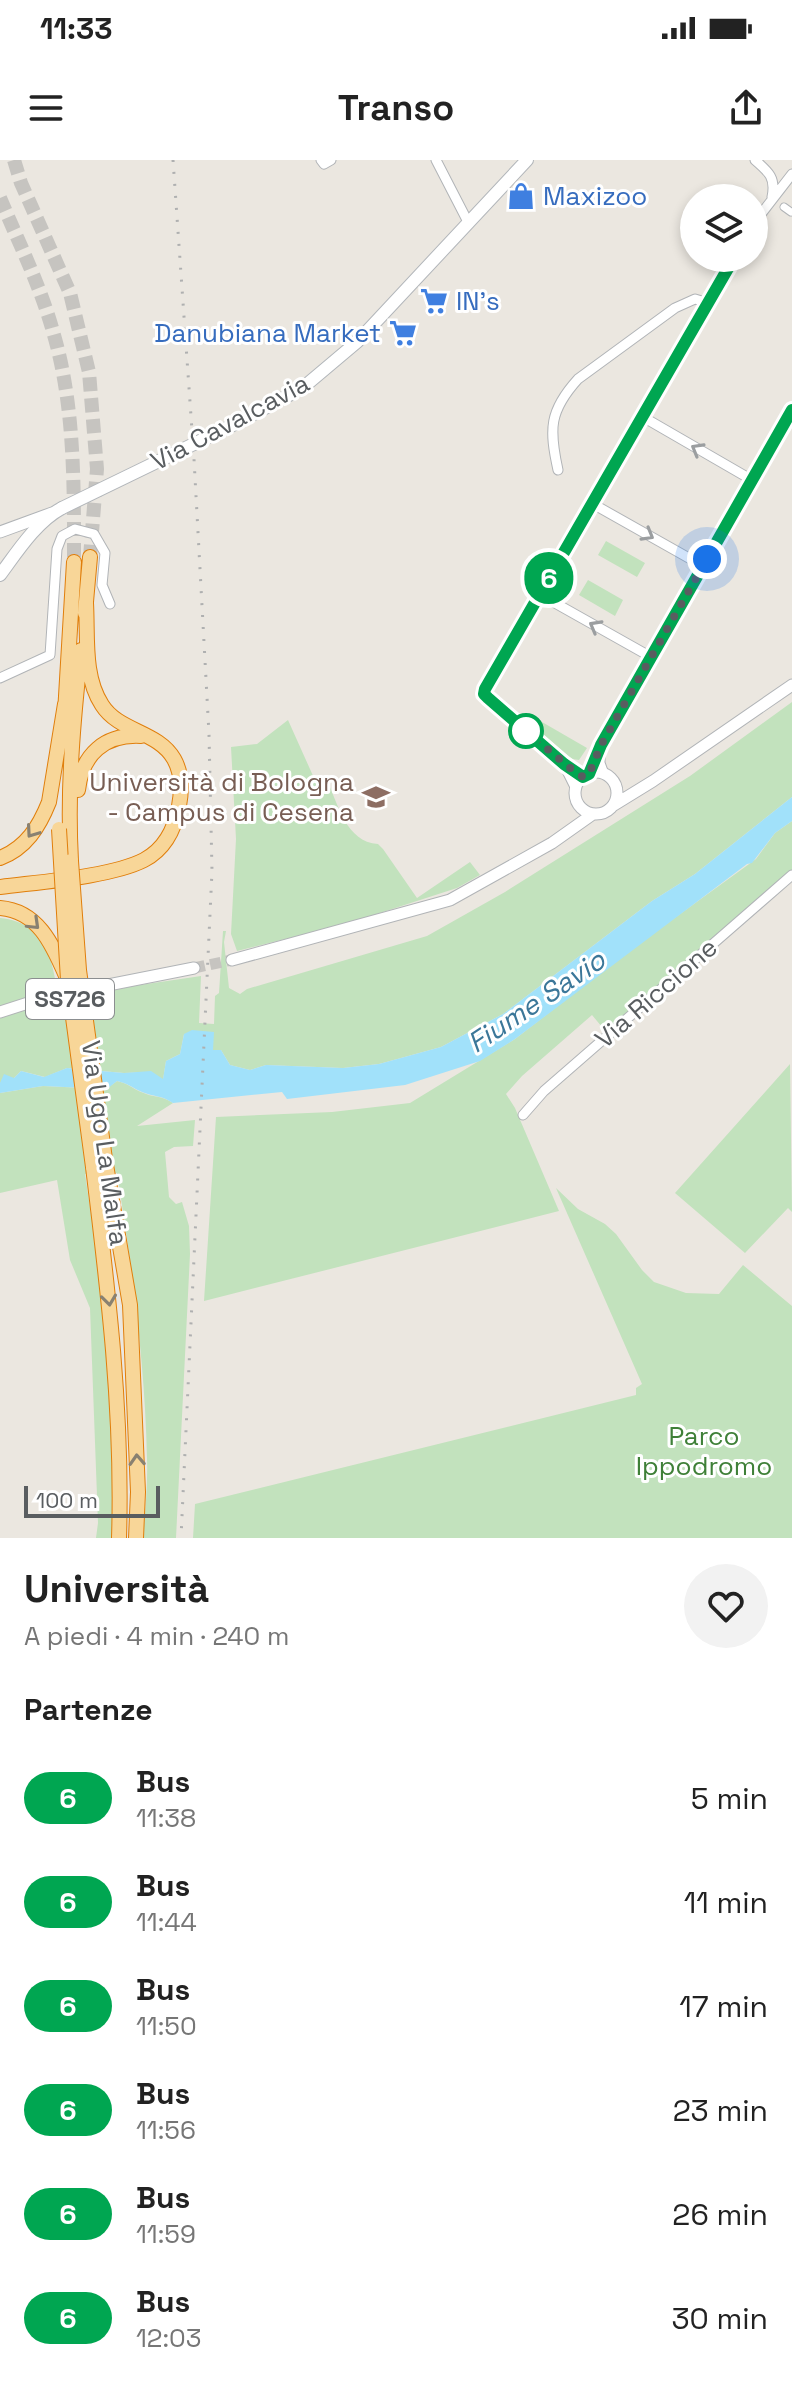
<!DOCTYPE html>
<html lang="it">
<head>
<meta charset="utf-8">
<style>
  body { margin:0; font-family:"Space Grotesk",sans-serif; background:#f2f2f2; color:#222; height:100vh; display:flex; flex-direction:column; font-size:30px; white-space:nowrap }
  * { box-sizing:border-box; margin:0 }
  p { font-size:26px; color:#767676 }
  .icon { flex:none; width:44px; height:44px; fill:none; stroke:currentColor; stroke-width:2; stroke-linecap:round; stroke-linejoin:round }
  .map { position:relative; height:1378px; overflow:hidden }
  .details { display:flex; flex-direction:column; background:#fff; flex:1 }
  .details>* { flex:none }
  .badge { padding:0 16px; border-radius:26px; font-size:28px; line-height:52px }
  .fabs { position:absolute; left:680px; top:24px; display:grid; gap:16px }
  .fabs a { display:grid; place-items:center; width:88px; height:88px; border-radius:50%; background:#fff; box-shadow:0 4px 12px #0003; font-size:40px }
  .scale { position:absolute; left:24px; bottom:20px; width:136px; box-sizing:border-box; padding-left:8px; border:4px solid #595d60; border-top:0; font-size:22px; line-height:28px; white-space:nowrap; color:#595d60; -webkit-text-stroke:6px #fff; paint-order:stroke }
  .you { position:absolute; width:40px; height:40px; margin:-20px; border:6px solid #fff; border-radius:50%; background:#1a73e8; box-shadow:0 0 0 12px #1a73e833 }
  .map>.badge { position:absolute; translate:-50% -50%; box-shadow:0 0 0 4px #fff }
  h2 { padding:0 24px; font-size:30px; line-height:72px }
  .round { display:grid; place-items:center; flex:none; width:84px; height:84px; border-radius:42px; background:#f2f2f2 }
  .overview { display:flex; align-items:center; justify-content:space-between; height:136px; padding:0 24px }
  h1 { font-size:38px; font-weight:800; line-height:60px }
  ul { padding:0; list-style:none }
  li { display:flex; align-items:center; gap:24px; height:104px; padding:0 24px }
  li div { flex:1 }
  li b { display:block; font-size:30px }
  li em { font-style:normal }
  li .badge { min-width:88px; font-weight:700; text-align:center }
  .status { display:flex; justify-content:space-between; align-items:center; height:56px; padding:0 40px; background:#fff; direction:ltr }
  .status svg { height:22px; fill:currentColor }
  header { display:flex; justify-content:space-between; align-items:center; height:104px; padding:0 24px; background:#fff; font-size:36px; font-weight:800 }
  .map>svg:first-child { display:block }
  .green { fill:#c2e2bd }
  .water { fill:#a1e1fa }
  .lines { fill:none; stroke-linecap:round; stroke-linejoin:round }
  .tertiary-tunnel { stroke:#c6c4c0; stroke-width:11; stroke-dasharray:11 5.5; stroke-linecap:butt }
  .trunk-tunnel { stroke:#c6c4c0; stroke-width:14; stroke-dasharray:14 7; stroke-linecap:butt }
  .pedestrian-casing { stroke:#b1b4b7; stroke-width:9 }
  .minor-casing { stroke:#b1b4b7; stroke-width:11 }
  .tertiary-casing { stroke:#b1b4b7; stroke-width:13 }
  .secondary-casing { stroke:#b2b6ba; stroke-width:14 }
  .trunk-casing { stroke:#e07e0b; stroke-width:16 }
  .pedestrian { stroke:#fff; stroke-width:7 }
  .minor { stroke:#fff; stroke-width:9 }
  .tertiary { stroke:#fff; stroke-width:11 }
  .secondary { stroke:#fff; stroke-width:12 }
  .trunk { stroke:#f8d698; stroke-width:14 }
  .rail { stroke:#afb0b0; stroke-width:3; stroke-dasharray:2 10; stroke-linecap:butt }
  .secondary-bridge-casing { stroke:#b2b6ba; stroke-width:14; stroke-linecap:butt }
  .trunk-bridge-casing { stroke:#e07e0b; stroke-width:16; stroke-linecap:butt }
  .secondary-bridge { stroke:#fff; stroke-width:12 }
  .trunk-bridge { stroke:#f8d698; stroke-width:14 }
  .oneway { stroke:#9b9ea0 }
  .oneway2 { stroke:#898171 }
  .line-casing { stroke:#fff; stroke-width:18 }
  .line { stroke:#00a651; stroke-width:12 }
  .walk { stroke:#595d60; stroke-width:8; stroke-dasharray:0 14.4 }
  .stop-dot { fill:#fff; stroke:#00a651; stroke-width:4 }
  .labels { text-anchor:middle; stroke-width:6; stroke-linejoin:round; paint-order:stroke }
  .shield { fill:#fff; stroke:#8b8e90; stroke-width:2 }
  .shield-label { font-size:24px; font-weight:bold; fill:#595d60 }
  .shop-label { font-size:26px; fill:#366cbe; stroke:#fff; text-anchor:start }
  .street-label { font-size:26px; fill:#595d60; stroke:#fff }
  .education-label { font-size:26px; fill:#785e54; stroke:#fff; text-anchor:end }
  .park-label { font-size:26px; fill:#3f8038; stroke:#fff }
  .water-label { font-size:28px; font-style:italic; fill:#3b7799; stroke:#fff }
</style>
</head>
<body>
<div class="status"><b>11:33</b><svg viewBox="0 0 49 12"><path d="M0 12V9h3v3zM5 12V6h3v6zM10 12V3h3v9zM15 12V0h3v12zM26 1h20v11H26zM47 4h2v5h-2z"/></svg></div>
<header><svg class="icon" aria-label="menu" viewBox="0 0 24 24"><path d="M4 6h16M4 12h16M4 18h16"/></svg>Transo<svg class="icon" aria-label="share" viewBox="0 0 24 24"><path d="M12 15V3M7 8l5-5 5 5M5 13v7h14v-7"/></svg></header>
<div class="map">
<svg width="792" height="1378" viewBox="0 0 792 1378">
  <rect width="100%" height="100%" fill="#ebe7e0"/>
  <path class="green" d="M606 381 645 403 637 417 598 395Z
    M588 420 623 440 615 456 579 435Z
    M792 542V637L695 714 652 741 503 854 441 887 379 904 343 908 266 905 250 910 230 905 221 890H212L213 872 184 874 180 894 166 901 163 920 151 912 124 913 67 908 45 917 21 911 14 918 0 923V758C49 763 53 803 59 843L133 826 201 816 199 863 214 864 215 836 219 833 223 771H226L224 782 229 828 240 834 247 829 427 776 505 732 690 616Z
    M288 560 314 618 327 620C338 644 346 682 378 684L383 689 417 738 470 702 480 715 457 728 346 764 237 791 231 774 236 679 231 587 257 584Z
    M542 562 587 588 579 600 572 599 538 570Z
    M792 661V710L607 873 592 855 522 916 506 934 515 948 559 1051 204 1141 216 957 332 952 410 943 515 879 629 791 756 699 775 673Z
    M790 904 792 1052 788 1048 745 1093 675 1033Z
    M117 921C127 923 132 928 141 932 154 938 161 935 173 943L137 966 195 960 193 986 174 987 165 992 169 1037 176 1044 182 1042 189 1066 190 1094 176 1378H143C145 1352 148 1325 147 1299 145 1202 132 1108 117 1013L85 1014 105 1147 117 1304 113 1378H96L98 1363 90 1148 70 1100 57 1020 0 1033V933L43 926 106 929Z
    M556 1028 578 1049 605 1064 616 1074 642 1110 654 1122 686 1133 719 1134 743 1105 792 1146V1378H193L195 1344 636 1235V1228L642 1224Z"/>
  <path class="water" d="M792 637V661L775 673 752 703 747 704 515 879 480 901 405 925 287 939 282 932 173 943C161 935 154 937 142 932 133 928 127 923 117 921L107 929 43 926 0 933V923L4 914 14 918 21 911 44 917 67 908 124 913 151 911 163 919 166 901 180 894 184 874 192 870 214 872 213 890H221L230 905 250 910 266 905 343 908 379 904 441 887 503 854 652 741 695 714Z"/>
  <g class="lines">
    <path class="tertiary-tunnel" d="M194 808 232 800"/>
    <path class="trunk-tunnel" d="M14 0 21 23 70 133 89 212 97 309 90 397
      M0 38C19 83 41 127 54 175 75 248 74 326 74 402"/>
    <g class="pedestrian-casing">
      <path id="pedestrian" d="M784 47 791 52"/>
    </g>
    <g class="minor-casing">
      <path id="minor" d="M321 0 324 4 331 0
        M436 0 468 62
        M755 0C769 12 776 18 772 37
        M754 63 792 14
        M643 257 752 320
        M558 310C549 269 549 251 578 219L675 148 695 139 708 143
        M593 344 703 406
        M539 434 651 497
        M0 518 50 495 57 389 62 376 75 369 94 374 105 393 102 425 110 444
        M600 594V603L604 614
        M565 607 576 629
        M589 614 601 585 792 250
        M583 617 564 604 488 538 484 534 485 529 734 98
        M523 955 544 931 792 715"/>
    </g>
    <g class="tertiary-casing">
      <path id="tertiary" d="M0 372 52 353
        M575 633a21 21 0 1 1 42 0a21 21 0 1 1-42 0Z
        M614 645 653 621 792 525
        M232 800 450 740 552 683 593 654
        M93 828 194 808
        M0 852 56 834"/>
    </g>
    <g class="secondary-casing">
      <path id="secondary" d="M291 234 306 225 357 182 527 0
        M0 415C17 392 36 362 62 348"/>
    </g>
    <g class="trunk-casing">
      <path id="trunk" d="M85 453 90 397
        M65 553 74 402
        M78 630C82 594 105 574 141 576
        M0 698C26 688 39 667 49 642L65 544
        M71 701C67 630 73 560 81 490
        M0 727C38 722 111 717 144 700 165 689 175 668 179 646 182 630 182 613 174 599 158 571 119 572 102 545 83 516 88 476 86 443
        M0 748C39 751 53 786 67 818
        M105 999 130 1145 138 1332 136 1378
        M93 1007C108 1130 123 1253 119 1378"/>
    </g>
    <use href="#pedestrian" class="pedestrian"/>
    <use href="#minor" class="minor"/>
    <use href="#tertiary" class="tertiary"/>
    <use href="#secondary" class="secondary"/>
    <use href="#trunk" class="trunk"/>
    <path class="rail" d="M173 0 194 299 209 574 212 711 181 1378"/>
    <g class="secondary-bridge-casing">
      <path id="secondary-bridge" d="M62 348 235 264 291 234"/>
    </g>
    <g class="trunk-bridge-casing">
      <path id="trunk-bridge" d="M59 669 68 820 93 1007
        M71 701 79 810 105 999"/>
    </g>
    <use href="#secondary-bridge" class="secondary-bridge"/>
    <use href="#trunk-bridge" class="trunk-bridge"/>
  </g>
  <defs><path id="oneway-chevron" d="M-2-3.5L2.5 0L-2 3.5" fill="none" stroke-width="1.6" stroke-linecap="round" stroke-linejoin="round" transform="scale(2)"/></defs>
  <g class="oneway">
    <use href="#oneway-chevron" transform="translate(697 289) rotate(-150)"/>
    <use href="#oneway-chevron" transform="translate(648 375) rotate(30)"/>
    <use href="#oneway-chevron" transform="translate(595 466) rotate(-151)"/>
  </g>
  <g class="oneway2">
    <use href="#oneway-chevron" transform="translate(32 672) rotate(125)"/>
    <use href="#oneway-chevron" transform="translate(34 764) rotate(44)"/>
    <use href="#oneway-chevron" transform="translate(109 1140) rotate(83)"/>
    <use href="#oneway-chevron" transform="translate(137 1300) rotate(-93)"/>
  </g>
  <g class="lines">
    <g class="line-casing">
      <path id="line" d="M734 98 485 529 484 534 488 538 564 604 583 617 589 614 601 585 792 250"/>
    </g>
    <use href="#line" class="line"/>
    <path class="walk" d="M526 571 575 612 583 617 589 614 601 585 707 399"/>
  </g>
  <defs>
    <g id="shop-bare" transform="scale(2.16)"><path d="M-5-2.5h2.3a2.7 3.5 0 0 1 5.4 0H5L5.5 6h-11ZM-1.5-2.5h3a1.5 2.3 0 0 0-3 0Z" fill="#3f7fe0" stroke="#fff" stroke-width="2.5" paint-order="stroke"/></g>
    <g id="supermarket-bare" transform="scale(2.16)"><path d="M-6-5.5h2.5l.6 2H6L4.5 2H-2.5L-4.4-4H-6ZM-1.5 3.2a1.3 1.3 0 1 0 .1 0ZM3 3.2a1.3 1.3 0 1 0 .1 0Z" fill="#3f7fe0" stroke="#fff" stroke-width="2.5" paint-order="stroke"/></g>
    <g id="university-bare" transform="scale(2.16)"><path d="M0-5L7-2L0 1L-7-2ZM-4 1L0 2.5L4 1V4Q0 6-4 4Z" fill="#8d6e63" stroke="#fff" stroke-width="2.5" paint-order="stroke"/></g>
  </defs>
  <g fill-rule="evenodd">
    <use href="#shop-bare" x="521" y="36"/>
    <use href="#supermarket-bare" x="434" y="141"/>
    <use href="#supermarket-bare" x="403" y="173"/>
    <use href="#university-bare" x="376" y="637"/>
  </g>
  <circle class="stop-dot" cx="526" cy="571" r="16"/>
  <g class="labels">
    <rect class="shield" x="26" y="819" width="88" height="40" rx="6"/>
    <g class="shield-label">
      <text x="70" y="847">SS726</text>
    </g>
    <g class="shop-label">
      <text x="543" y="45">Maxizoo</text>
      <text x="456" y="150">IN's</text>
      <text x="381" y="182" text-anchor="end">Danubiana Market</text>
    </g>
    <g class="street-label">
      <text transform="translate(230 262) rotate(-28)" y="9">Via Cavalcavia</text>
      <text transform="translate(656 833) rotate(-41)" y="9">Via Riccione</text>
      <text transform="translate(105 983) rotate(82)" y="9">Via Ugo La Malfa</text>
    </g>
    <g class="education-label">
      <text x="354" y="631">Università di Bologna<tspan x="354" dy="30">- Campus di Cesena</tspan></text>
    </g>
    <g class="park-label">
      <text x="704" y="1285">Parco<tspan x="704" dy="30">Ippodromo</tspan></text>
    </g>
    <g class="water-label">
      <text transform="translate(536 841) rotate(-34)" y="10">Fiume Savio</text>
    </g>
  </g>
</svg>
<div class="fabs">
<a><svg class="icon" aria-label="layers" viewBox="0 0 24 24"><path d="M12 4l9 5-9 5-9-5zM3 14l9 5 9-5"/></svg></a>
</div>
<div class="scale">100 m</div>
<div class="you" style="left:707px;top:399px"></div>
<b class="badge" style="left:549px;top:418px;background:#00a651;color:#fff">6</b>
</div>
<section class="details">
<div class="overview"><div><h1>Università</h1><p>A piedi · 4 min · 240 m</p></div><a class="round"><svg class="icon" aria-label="heart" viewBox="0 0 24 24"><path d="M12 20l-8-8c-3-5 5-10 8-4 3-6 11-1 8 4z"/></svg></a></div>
<h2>Partenze</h2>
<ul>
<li><span class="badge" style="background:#00a651;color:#fff">6</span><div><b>Bus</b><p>11:38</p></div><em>5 min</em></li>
<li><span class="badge" style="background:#00a651;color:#fff">6</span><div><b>Bus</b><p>11:44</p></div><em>11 min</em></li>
<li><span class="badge" style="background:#00a651;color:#fff">6</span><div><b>Bus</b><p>11:50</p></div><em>17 min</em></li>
<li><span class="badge" style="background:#00a651;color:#fff">6</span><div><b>Bus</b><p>11:56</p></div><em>23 min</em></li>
<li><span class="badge" style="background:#00a651;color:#fff">6</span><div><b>Bus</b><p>11:59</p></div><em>26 min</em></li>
<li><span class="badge" style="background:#00a651;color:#fff">6</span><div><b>Bus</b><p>12:03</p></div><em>30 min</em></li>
</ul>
</section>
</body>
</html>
